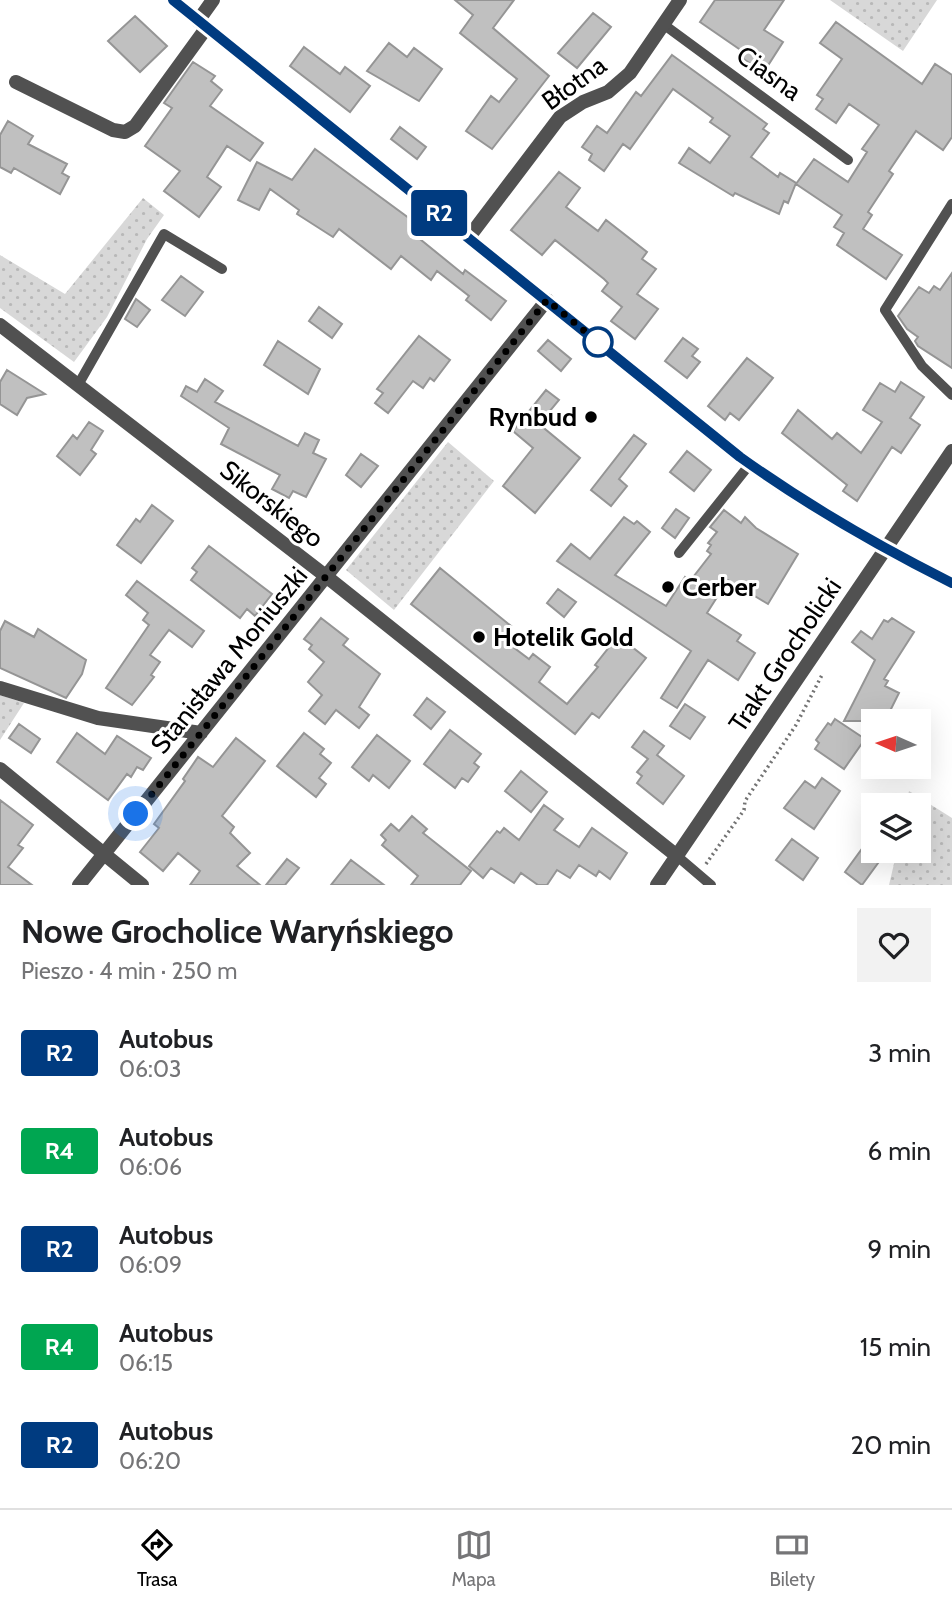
<!DOCTYPE html>
<html lang="pl">
<head>
<meta charset="utf-8">
<style>
  body { margin:0; font-family:Cabin,sans-serif; background:#f2f2f2; color:#202124; height:100vh; display:flex; flex-direction:column; font-size:26px; white-space:nowrap }
  * { box-sizing:border-box; margin:0 }
  p { font-size:23px; color:#757577 }
  .icon { flex:none; width:38px; height:38px; fill:none; stroke:currentColor; stroke-width:2; stroke-linecap:round; stroke-linejoin:round }
  .map { position:relative; height:885px; overflow:hidden }
  .panel { display:flex; flex-direction:column; background:#fff; flex:1 }
  .panel>* { flex:none }
  .badge { padding:0 14px; border-radius:5px; font-size:24px; line-height:46px }
  .needle { width:46px; rotate:273deg }
  .tools { position:absolute; left:861px; top:709px; display:grid; gap:14px }
  .tools a { display:grid; place-items:center; width:70px; height:70px; border-radius:0px; background:#fff; box-shadow:0 7px 28px #0002; font-size:35px }
  .you { position:absolute; width:35px; height:35px; margin:-18px; border:5px solid #fff; border-radius:50%; background:#1a73e8; box-shadow:0 0 0 10px #1a73e833 }
  .map>.badge { position:absolute; translate:-50% -50%; box-shadow:0 0 0 4px #fff }
  .round { display:grid; place-items:center; flex:none; width:74px; height:74px; border-radius:0px; background:#f2f2f2 }
  .headline { display:flex; align-items:center; justify-content:space-between; height:119px; padding:0 21px }
  h1 { font-size:33px; font-weight:800; line-height:52px }
  ul { padding:0; list-style:none }
  li { display:flex; align-items:center; gap:21px; height:98px; padding:0 21px }
  li div { flex:1 }
  li b { display:block; font-size:26px }
  li em { font-style:normal }
  li .badge { min-width:77px; font-weight:700; text-align:center }
  .dock { display:flex; justify-content:space-around; align-items:center; height:98px; border-top:2px solid #e0e0e0; background:#fff; font-size:19px; color:#757577 }
  .dock a { display:grid; justify-items:center; gap:4px }
  .dock .active { color:#000 }
  .map>svg:first-child { display:block }
  .grass { fill:url(#grass-dots) }
  .building { fill:#c0c0c0; stroke:#959595; stroke-width:2 }
  .lines { fill:none; stroke-linecap:round; stroke-linejoin:round }
  .path { stroke:#737373; stroke-width:3.5; stroke-dasharray:2 3.5; stroke-linecap:butt }
  .service { stroke:#515151; stroke-width:10 }
  .minor { stroke:#515151; stroke-width:14 }
  .line-casing { stroke:#fff; stroke-width:16 }
  .line { stroke:#003b80; stroke-width:10 }
  .walk { stroke:#000; stroke-width:7; stroke-dasharray:0 12.6 }
  .stop-dot { fill:#fff; stroke:#003b80; stroke-width:3.5 }
  .poi-dot { fill:#000; stroke:#fff; stroke-width:2.5 }
  .labels { text-anchor:middle; stroke-width:6; stroke-linejoin:round; paint-order:stroke }
  .street-label { font-size:26px; fill:#000; stroke:#fff }
  .poi-label { font-size:26px; font-weight:bold; fill:#000; stroke:#fff; text-anchor:start }
</style>
</head>
<body>
<div class="map">
<svg width="952" height="885" viewBox="0 0 952 885">
  <defs>
    <pattern id="grass-dots" width="8" height="8" patternUnits="userSpaceOnUse" patternTransform="scale(1.75)"><rect width="8" height="8" fill="#d8d8d8"/><path d="M2 2h.1M6 6h.1" fill="none" stroke="#b8b8b8" stroke-width="1.8" stroke-linecap="round"/></pattern>
  </defs>
  <rect width="100%" height="100%" fill="#fff"/>
  <path class="grass" d="M830 0H937L903 51Z
    M143 198 164 215 147 239 107 317 74 362 0 308V255L65 294Z
    M448 442 494 481 394 610 346 570Z
    M0 695 24 703 0 740Z
    M909 791 952 818V885H889L897 851 919 850V805H906Z"/>
  <path class="building" d="M455 0H514L493 28 549 76 492 149 466 131 491 96 499 102 517 79 460 33 473 15Z
    M715 0H784L764 30 783 42 767 67 758 61 754 66 739 56 742 51 700 22Z
    M593 13 611 27 577 68 558 53Z
    M135 16 167 46 140 72 108 41Z
    M836 22 922 84 935 64 952 75V137L943 150 916 131 889 171 893 174 868 212 872 215 863 229 902 255 886 279 837 245 844 233 834 227 842 215 796 184 814 159 848 182 867 152 862 149 879 125 849 104 836 123 816 109 823 99 817 95 842 59 820 43Z
    M389 43 407 57 414 48 442 69 419 101 367 71Z
    M304 47 340 74 345 67 370 86 350 112 290 66Z
    M672 55 767 124 763 129 769 133 751 157 778 177 780 173 796 183 788 203 784 201 779 214 735 193 733 196 679 163 689 148 710 163 730 136 710 122 713 118 673 89 630 149 623 144 604 171 589 160 592 154 582 147 597 126 607 133 636 92 641 96Z
    M193 62 215 76 211 81 222 90 210 106 263 143 250 161 227 146 207 177 221 187 199 217 164 191 180 171 145 146 172 108 164 103Z
    M8 121 33 136 28 144 67 164 62 173 69 177 60 194 14 168 11 173 0 167V135Z
    M400 127 426 147 417 159 391 139Z
    M315 149 421 227 415 235 463 274 465 270 506 301 491 320 466 300 469 296 437 271 431 280 401 256 391 269 339 229 333 237 297 214 299 210 270 189 259 210 238 200 257 162 292 180Z
    M559 172 580 188 566 207 598 231 606 220 647 252 642 259 656 269 637 294 658 309 635 339 611 321 622 307 602 291 608 283 604 279 555 240 542 255 511 230Z
    M952 273V368L918 346 915 341 918 337 907 329 898 316 919 287 929 293 934 286 940 290Z
    M181 276 203 292 185 316 162 300Z
    M136 299 150 310 137 327 125 319Z
    M319 307 342 324 332 338 309 321Z
    M419 336 450 360 434 381 430 378 423 388 413 381 388 413 375 403 383 393 377 389Z
    M683 338 698 349 692 356 700 362 687 378 665 361Z
    M548 340 571 359 561 371 538 351Z
    M278 341 320 369 308 394 264 365Z
    M747 358 773 378 739 420 730 413 725 420 708 406Z
    M7 370 45 394 27 398 17 415 0 404V382Z
    M205 379 223 391 215 402 298 446 305 433 319 440 313 453 326 459 306 497 293 491 289 498 272 489 280 475 221 444 229 428 181 396 186 386 197 392Z
    M901 382 924 397 910 418 920 425 901 453 892 447 857 501 843 491 847 485 782 433 798 410 832 439 837 433 861 453 882 422 863 410 880 383 895 392Z
    M546 390 559 400 539 424 580 458 535 513 503 486 533 448 513 431Z
    M89 422 103 431 91 450 96 454 80 475 57 456 73 435 77 439Z
    M634 435 646 444 619 479 627 486 611 506 591 490Z
    M687 451 711 470 694 491 670 472Z
    M361 454 378 466 361 487 346 475Z
    M152 505 173 521 141 563 117 545 136 519 140 522Z
    M676 509 689 518 675 538 662 528Z
    M724 510 741 523 745 517 756 528 798 554 768 604 728 580 707 613 741 635 737 641 755 653 738 680 708 660 677 708 661 698 691 651 557 561 571 544 590 559 624 517 634 524 637 521 650 532 615 575 666 606 685 577 690 581 711 554 707 551 711 545 708 543 717 532 710 527Z
    M209 546 272 594 255 616 247 609 240 618 191 580 197 572 192 568Z
    M440 568 511 626 501 638 529 659 533 654 550 667 539 682 567 704 598 667 595 665 618 636 646 658 599 718 592 713 575 734 411 604Z
    M137 581 204 631 192 647 169 630 150 655 160 662 151 675 154 677 132 705 106 688 149 625 143 620 148 613 126 595Z
    M558 589 576 602 564 617 547 603Z
    M321 618 348 639 343 645 380 674 359 707 369 715 359 728 336 710 325 724 309 711 322 695 308 682 324 662 309 649 312 645 304 639Z
    M892 618 914 632 884 679 888 681 885 686 899 693 885 721H844L875 660 852 642 861 631 872 639 884 620 888 622Z
    M5 621 34 637 38 629 86 660 82 674 66 698 0 668V631Z
    M427 698 445 712 431 729 414 715Z
    M685 704 705 717 690 739 670 726Z
    M835 719 865 739 844 769 815 749 819 743 816 740 828 723 831 725Z
    M19 724 40 739 31 753 9 738Z
    M450 730 481 754 474 763 479 767 468 782 462 778 455 788 424 764Z
    M644 731 664 746 657 755 684 776 663 804 637 783 642 776 637 772 648 759 632 747Z
    M77 733 105 754 117 736 151 758 143 770 137 767 131 777 127 774 108 800 57 762Z
    M304 733 324 749 320 754 331 763 319 778 326 784 316 797 277 766Z
    M377 735 410 761 389 788 373 775 369 781 352 767Z
    M236 738 265 761 222 816 234 827 230 833 250 853 237 866 260 885H190L200 871 178 853 163 871 140 852 159 828 154 824 185 781 183 779 198 757 213 767Z
    M521 771 547 792 531 812 505 791Z
    M822 778 840 791 814 829 784 808 805 781 815 788Z
    M0 800 33 825 18 845 23 848 8 867 32 885H0Z
    M544 805 563 819 554 830 579 847 592 828 627 853 610 879 599 871 596 876 579 865 570 878 557 870 547 885H538L521 873 514 883 491 868 483 878 469 866 497 831 500 833 504 828 519 840Z
    M412 816 427 829 423 833 471 871 460 885H411L418 876 382 845 386 840 381 835 391 824 399 831Z
    M792 839 818 858 803 880 776 860Z
    M864 846 881 859 862 885 845 872Z
    M287 859 299 868 285 885H266Z
    M351 860 384 885H331Z"/>
  <g class="lines">
    <path class="path" d="M706 864 744 810 745 801 796 725 822 675"/>
    <path class="service" d="M663 24 848 160
      M952 204 885 310 922 366 952 395
      M78 385 164 234 222 269
      M679 553 750 464
      M677 856 711 885"/>
    <path class="minor" d="M173 0 740 457C807 506 878 546 952 583
      M198 21 213 0
      M16 82 113 130 125 132 135 126 207 27
      M469 237 560 117 583 102 608 92 630 73 680 0
      M0 325 327 577 677 856
      M0 688 98 718 201 733
      M0 769 142 885
      M79 885 547 300
      M657 885 952 451"/>
  </g>
  <g class="lines">
    <g class="line-casing">
      <path id="line" d="M173 0 740 457C807 505 878 546 952 583"/>
    </g>
    <use href="#line" class="line"/>
    <path class="walk" d="M136 814 547 300 598 342"/>
  </g>
  <circle class="stop-dot" cx="598" cy="342" r="14"/>
  <g class="poi-dot">
    <circle cx="591" cy="417" r="7"/>
    <circle cx="668" cy="587" r="7"/>
    <circle cx="479" cy="637" r="7"/>
  </g>
  <g class="labels">
    <g class="street-label">
      <text transform="translate(769 73) rotate(36)" y="9">Ciasna</text>
      <text transform="translate(574 83) rotate(-36)" y="9">Błotna</text>
      <text transform="translate(272 504) rotate(38)" y="9">Sikorskiego</text>
      <text transform="translate(785 655) rotate(-56)" y="9">Trakt Grocholicki</text>
      <text transform="translate(229 660) rotate(-51)" y="9">Stanisława Moniuszki</text>
    </g>
    <g class="poi-label">
      <text x="577" y="426" text-anchor="end">Rynbud</text>
      <text x="682" y="596">Cerber</text>
      <text x="493" y="646">Hotelik Gold</text>
    </g>
  </g>
</svg>
<div class="tools">
<a><svg class="needle" viewBox="-14 -14 28 28"><path d="M0-13l5 13h-10z" fill="#e53935"/><path d="M0 13l5-13h-10z" fill="#757577"/></svg></a>
<a><svg class="icon" aria-label="layers" viewBox="0 0 24 24"><path d="M12 4l9 5-9 5-9-5zM3 14l9 5 9-5"/></svg></a>
</div>
<div class="you" style="left:136px;top:814px"></div>
<b class="badge" style="left:439px;top:213px;background:#003b80;color:#fff">R2</b>
</div>
<section class="panel">
<div class="headline"><div><h1>Nowe Grocholice Waryńskiego</h1><p>Pieszo · 4 min · 250 m</p></div><a class="round"><svg class="icon" aria-label="heart" viewBox="0 0 24 24"><path d="M12 20l-8-8c-3-5 5-10 8-4 3-6 11-1 8 4z"/></svg></a></div>
<ul>
<li><span class="badge" style="background:#003b80;color:#fff">R2</span><div><b>Autobus</b><p>06:03</p></div><em>3 min</em></li>
<li><span class="badge" style="background:#00a651;color:#fff">R4</span><div><b>Autobus</b><p>06:06</p></div><em>6 min</em></li>
<li><span class="badge" style="background:#003b80;color:#fff">R2</span><div><b>Autobus</b><p>06:09</p></div><em>9 min</em></li>
<li><span class="badge" style="background:#00a651;color:#fff">R4</span><div><b>Autobus</b><p>06:15</p></div><em>15 min</em></li>
<li><span class="badge" style="background:#003b80;color:#fff">R2</span><div><b>Autobus</b><p>06:20</p></div><em>20 min</em></li>
</ul>
</section>
<nav class="dock">
<a class="active"><svg class="icon" aria-label="directions" viewBox="0 0 24 24"><path d="M12 3l9 9-9 9-9-9zM9 14v-3h6M13 9l2 2-2 2"/></svg>Trasa</a>
<a><svg class="icon" aria-label="map" viewBox="0 0 24 24"><path d="M3 6l6-2 6 2 6-2v14l-6 2-6-2-6 2zM9 4v14M15 6v14"/></svg>Mapa</a>
<a><svg class="icon" aria-label="tickets" viewBox="0 0 24 24"><path d="M3 7h18v10H3zM15 7v10"/></svg>Bilety</a>
</nav>
</body>
</html>
